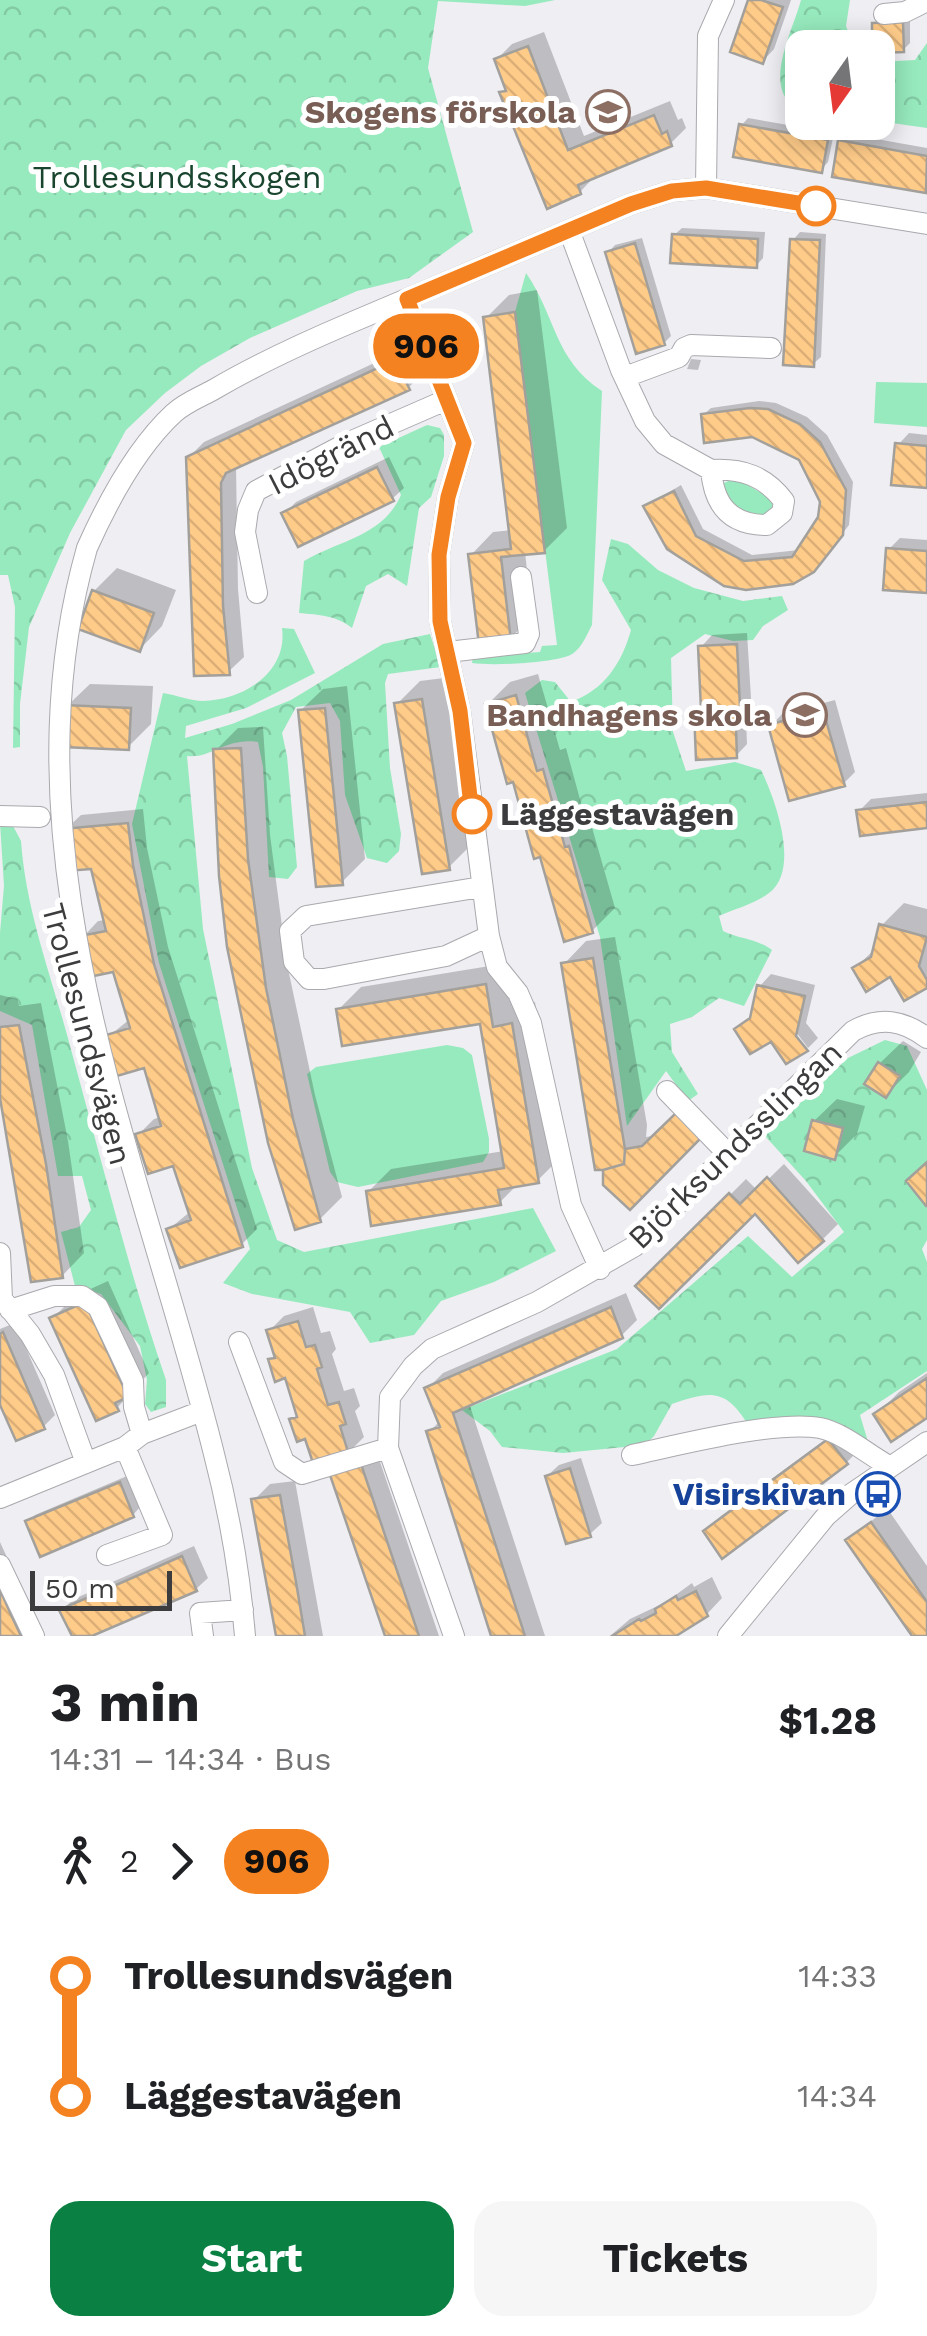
<!DOCTYPE html>
<html lang="en">
<head>
<meta charset="utf-8">
<style>
  body { margin:0; font-family:"Work Sans",sans-serif; background:#f6f6f6; color:#202124; height:100vh; display:flex; flex-direction:column; font-size:38px; white-space:nowrap }
  * { box-sizing:border-box; margin:0 }
  p { font-size:32px; color:#757577 }
  .icon { flex:none; width:55px; height:55px; fill:none; stroke:currentColor; stroke-width:2; stroke-linecap:round; stroke-linejoin:round }
  .map { position:relative; height:1636px; overflow:hidden }
  .panel { display:flex; flex-direction:column; background:#fff; flex:1 }
  .panel>* { flex:none }
  .badge { padding:0 20px; border-radius:32px; font-size:35px; line-height:65px }
  .needle { width:65px; rotate:194deg }
  .controls { position:absolute; left:785px; top:30px; display:grid; gap:20px }
  .controls a { display:grid; place-items:center; width:110px; height:110px; border-radius:20px; background:#fff; box-shadow:0 5px 25px #0003; font-size:50px }
  .scale { position:absolute; left:30px; bottom:25px; width:142px; box-sizing:border-box; padding-left:10px; border:5px solid #3c3c3e; border-top:0; font-size:28px; line-height:35px; white-space:nowrap; color:#3c3c3e; -webkit-text-stroke:8px #fff; paint-order:stroke }
  .map>.badge { position:absolute; translate:-50% -50%; box-shadow:0 0 0 5px #fff }
  .legs { display:flex; align-items:center; gap:15px; height:110px; padding:0 50px; font-size:32px }
  .legs p { margin-inline-start:auto }
  .summary { display:flex; align-items:center; justify-content:space-between; height:170px; padding:0 50px }
  h1 { font-size:55px; font-weight:700; line-height:75px }
  .button { display:flex; gap:20px; margin-top:auto; padding:20px 50px }
  .button a { flex:1; height:115px; border-radius:30px; background:#0b8043; color:#fff; font-size:40px; font-weight:700; line-height:115px; text-align:center }
  .button a+a { background:#f6f6f6; color:#202124 }
  ul { padding:0 50px; list-style:none }
  li { display:flex; align-items:center; gap:35px; height:120px; font-size:38px }
  li i { display:grid; place-items:center; width:15px; height:100%; margin:0 12px; background:currentColor }
  li i::after { content:''; width:25px; height:25px; margin:-12px; border:8px solid; border-radius:50%; background:#fff }
  li p { margin-inline-start:auto }
  li:first-child i { background:linear-gradient(#0000 50%,currentColor 0) }
  li:last-child i { background:linear-gradient(currentColor 50%,#0000 0) }
  .map>svg:first-child { display:block }
  .green { fill:#97eabd }
  .forest { fill:url(#forest-crowns) }
  .shadow { fill:#0003 }
  .building { fill:url(#building-back-hatch); stroke:#a3a09c; stroke-width:2.5 }
  .lines { fill:none; stroke-linecap:round; stroke-linejoin:round }
  .minor-casing { stroke:#a9a9ae; stroke-width:22 }
  .minor { stroke:#fff; stroke-width:20 }
  .line-1-casing { stroke:#fff; stroke-width:22 }
  .line-1 { stroke:#f58220; stroke-width:15 }
  .stop-1-dot { fill:#fff; stroke:#f58220; stroke-width:5 }
  .labels { text-anchor:middle; stroke-width:10; stroke-linejoin:round; paint-order:stroke }
  .education-label { font-size:32px; font-weight:bold; fill:#785e54; stroke:#fff; text-anchor:end }
  .park-label { font-size:32px; fill:#19452f; stroke:#fff }
  .street-label { font-size:32px; fill:#3c3c3e; stroke:#fff }
  .stop-label { font-size:32px; font-weight:bold; fill:#3c3c3e; stroke:#fff; text-anchor:start }
  .transit-label { font-size:32px; font-weight:bold; fill:#164399; stroke:#fff; text-anchor:end }
</style>
</head>
<body>
<div class="map">
<svg width="927" height="1636" viewBox="0 0 927 1636">
  <defs>
    <pattern id="forest-crowns" width="20" height="18" patternUnits="userSpaceOnUse" patternTransform="scale(2.5)"><rect width="20" height="18" fill="#97eabd"/><path d="M2 6a3 3 0 1 1 6 0M12 15a3 3 0 1 1 6 0" fill="none" stroke="#83caa4"/></pattern>
    <pattern id="building-back-hatch" width="6" height="6" patternUnits="userSpaceOnUse" patternTransform="scale(2.5)"><rect width="6" height="6" fill="#fecb89"/><path d="M-1 5l2 2M0 0l6 6M5-1l2 2" fill="none" stroke="#dbaf77"/></pattern>
  </defs>
  <rect width="100%" height="100%" fill="#eeeef3"/>
  <path class="green" d="M526 273C556 316 554 360 602 391L592 625C586 636 581 651 568 656 548 663 493 666 472 663L473 657 540 652 542 646 557 645 515 312Z
    M876 382 927 383V427L874 423Z
    M735 478 772 499 774 515 741 517 720 494 724 483Z
    M447 1045 463 1048 472 1055 489 1139V1152L483 1162 358 1187 337 1182 330 1172 307 1074 316 1067Z"/>
  <path class="forest" d="M0 0H555L525 6 438 1 428 68 473 232 409 278 357 291 250 338 201 366 165 393 126 430 70 533 29 627 20 704V747L13 748 15 607 8 575H0Z
    M801 0H850L846 26 854 47 802 48V110C758 94 793 31 801 0Z
    M927 43V128L878 121V62L915 60Z
    M427 425 440 428 444 435V456L431 497 419 508 407 586 388 574 366 586 352 628C336 615 319 615 299 613L304 561C340 540 383 536 401 495L379 447Z
    M611 539 628 544 658 570 694 588 743 601 782 596 788 610 763 626 753 640 733 641 705 634 671 658 673 732 686 771 735 762 761 770C775 799 801 869 769 893 755 904 734 909 719 916L723 931C739 939 758 939 772 950L744 1006 719 998 692 1017 670 1024 672 1052 698 1094 688 1101 666 1071 627 1126 600 937 525 693 542 680 555 682 571 702C604 690 622 663 631 630L602 580Z
    M282 628 294 629 315 673 246 708 186 726 185 738 232 724 291 700 383 644 430 634 441 667 388 674 385 683 390 768 401 834 399 851 387 863 367 858 345 795 340 721 330 703 296 707 282 733 287 756 297 867 288 879 269 877 263 767 258 742C226 737 211 759 187 756L203 929 252 1168 277 1240 304 1252 533 1208 556 1251 494 1282 441 1301 414 1335 370 1343 350 1312 252 1294 223 1283 250 1249 159 963 132 824 163 693C176 695 191 701 203 701 244 700 288 672 282 628Z
    M0 823 12 824 21 841C26 911 51 975 69 1042 100 1155 128 1269 166 1380V1407L151 1412 145 1404 147 1380 140 1346 101 1294 75 1286 61 1232 79 1227 91 1210 82 1176H58L32 1025 0 1011V933L4 886Z
    M885 1040 907 1046 927 1090V1240L922 1249 927 1262V1371L860 1415 869 1445 749 1426C726 1389 712 1390 672 1404L654 1436 645 1445 563 1453 502 1447 490 1431 462 1410 617 1349 748 1236 792 1277 844 1232 806 1181 765 1136 848 1058Z"/>
  <path class="shadow" d="M751 0H791L774 49 763 61Z
    M882 16H910V43L903 50H878L874 24Z
    M544 32 584 136 670 101 678 120 682 118 686 128 671 143 595 176 580 192 502 93 508 87 497 59 512 44Z
    M748 118 834 133 828 162 821 170 741 126Z
    M848 134 927 148V189L841 141Z
    M682 228 765 232 763 258 756 266 674 235Z
    M800 232 826 234 821 357 813 364 793 240Z
    M642 238 671 336 664 343 608 253 615 245Z
    M537 290 567 528 544 551 525 552 532 616 510 639 471 555 493 532 512 530 486 318 509 295Z
    M411 346 424 372 408 388 236 466 238 589 244 657 228 672 188 458 204 442Z
    M691 359 701 360 698 370 687 369Z
    M759 401 776 403 807 417 827 435 853 482 849 525 821 562 746 587 646 506 681 485 703 529 752 555 799 550 821 518 822 501 801 458 703 415 711 408Z
    M909 433 927 435V485L898 445Z
    M389 457 404 488 392 499 284 514 296 502Z
    M900 538 927 540V591L888 550Z
    M117 568 176 590 162 626 140 649 94 591Z
    M747 633 752 714 746 719 747 744 736 756 697 711 704 704 701 647 712 635Z
    M538 674 560 750 566 748 587 825 591 824 615 908 592 931 542 854 487 705 510 682Z
    M444 678 471 845 449 867 397 704 420 681Z
    M90 684 153 686 151 724 128 747 67 706Z
    M347 686 365 859 342 882 300 711 323 689Z
    M835 700 855 772 843 784 771 726 782 714Z
    M263 727 270 835 287 964 315 1095 342 1197 320 1219 271 1142 216 750 238 728Z
    M927 793V825L859 811 871 799Z
    M143 809 147 848 168 947 257 1229 241 1245 169 1229 191 1211 175 1162 138 1135 154 1119 161 1117 146 1065 109 1036 130 1019 115 969 83 937 98 921 106 920 93 866 65 830 81 815Z
    M904 903 927 909V985L891 974 855 968 876 948 882 925Z
    M615 937 647 1125 646 1137 710 1126 606 1171 564 964 586 941Z
    M508 963 515 1005 535 1002 560 1158 537 1181 518 1184 499 1203 368 1192 391 1169 504 1151 482 1021 338 1010 361 987Z
    M771 974 815 985 806 1023 818 1038 808 1048 790 1024 771 1038 737 1029 754 1014 760 986Z
    M0 995 17 999 19 1006 41 1003 68 1141 84 1253 62 1276 0 1089Z
    M903 1041 921 1052 909 1072 886 1095 868 1083 880 1063Z
    M837 1099 865 1106 857 1134 834 1157 814 1121Z
    M784 1164 838 1224 823 1239 798 1260 755 1210 639 1286 746 1179 757 1190Z
    M108 1281 149 1373 117 1408 52 1319 75 1296Z
    M626 1293 637 1320 621 1336 469 1403 545 1636H493L429 1432 440 1421 427 1389 443 1373Z
    M313 1307 321 1333 330 1331 336 1349 332 1354 344 1391 354 1388 360 1406 355 1411 364 1437 348 1453 307 1436 292 1420 298 1413 286 1375 271 1360 276 1355 269 1331 284 1316Z
    M15 1323 55 1415 44 1426 0 1399V1329Z
    M927 1373V1415H876L899 1392Z
    M845 1425 862 1447 846 1463 706 1531 721 1516Z
    M376 1450 439 1636H387L333 1476Z
    M581 1458 602 1523 590 1534 547 1476 559 1465Z
    M127 1476 140 1507 133 1515 28 1522 35 1515Z
    M295 1481 323 1636H278L254 1500 270 1484Z
    M887 1508 927 1566V1636H915L849 1540Z
    M0 1542 36 1621 21 1636H0Z
    M194 1546 208 1578 196 1589 86 1636H75L62 1610 74 1599Z
    M712 1577 722 1598 707 1614 672 1636H610L630 1619 666 1602 692 1583 694 1587Z"/>
  <path class="building" d="M748 0H761L783 7 763 64 730 52Z
    M903 22 904 52 878 53V48H872V23Z
    M528 46 568 150 654 115 662 134 667 131 672 146 578 185 581 194 547 209 499 92 506 91 494 59Z
    M739 124 828 140 822 173 733 157Z
    M838 140 927 156 926 193 832 177Z
    M672 234 758 239 757 268 670 263Z
    M790 239 820 240 814 367 783 365Z
    M635 243 665 345 636 354 605 252Z
    M515 312 545 553 501 557 511 641 479 645 468 554 511 549 483 317Z
    M395 360 410 390 226 473 221 483 223 606 230 675 194 676 186 457Z
    M750 408 768 409 800 424 820 442 846 490 843 535 814 572 793 584 746 590 724 586 667 549 643 506 674 491 696 536 744 561 792 557 818 517 820 502 799 460 752 437 704 443 701 414Z
    M895 443 927 446V488L891 485Z
    M377 467 394 501 298 547 281 513Z
    M886 548 927 551V593L883 590Z
    M92 590 154 613 140 652 78 629Z
    M737 644 741 728H736L737 758 696 760 694 710 701 709 698 646Z
    M516 695 537 771 543 769 565 847 569 846 593 933 564 942 540 857 534 859 513 782 507 784 485 704Z
    M422 699 450 870 422 874 394 703Z
    M64 705 131 708 129 750 63 747Z
    M325 708 343 885 316 887 298 710Z
    M823 710 845 786 789 801 768 725Z
    M241 748 248 859 266 988 293 1119 321 1222 295 1230 268 1143 227 947 219 876 213 749Z
    M927 802V828L860 836 856 810Z
    M128 823 133 865 154 964 243 1247 180 1268 166 1229 191 1220 173 1166 148 1174 135 1134 161 1126 144 1068 117 1076 106 1035 130 1028 113 972 89 977 80 936 106 931 91 869 66 871 62 829Z
    M879 924 927 937 919 966 927 980V988L904 1001 890 977 866 992 852 968 871 957Z
    M593 958 625 1149 624 1164 603 1170H595L561 963Z
    M486 984 493 1027 512 1023 539 1183 498 1190 501 1205 371 1226 366 1191 504 1168 480 1024 342 1046 336 1009Z
    M757 985 805 996 796 1036 808 1051 786 1064 771 1042 750 1054 734 1029 750 1018Z
    M19 1025 46 1164 63 1278 31 1282 0 1098V1027Z
    M878 1062 900 1076 886 1098 864 1084Z
    M676 1113 700 1139 630 1210 603 1185V1170L624 1164 625 1149 642 1146Z
    M812 1120 843 1128 835 1160 804 1151Z
    M927 1162V1205L926 1206 906 1181Z
    M767 1177 824 1241 798 1263 755 1214 659 1309 635 1286 729 1193 740 1204Z
    M85 1302 128 1397 115 1403 119 1411 96 1421 49 1318Z
    M611 1307 623 1338 453 1413 525 1636H491L426 1431 440 1427 424 1388Z
    M298 1321 306 1347 315 1345 322 1367 317 1369 328 1405 339 1402 346 1424 340 1426 349 1455 314 1466 305 1439 297 1442 289 1419 297 1417 285 1378 275 1382 268 1359 275 1358 266 1330Z
    M3 1332 45 1429 16 1441 0 1405V1334Z
    M927 1378V1418L891 1442 873 1414Z
    M828 1439 848 1464 722 1559 703 1531Z
    M361 1464 419 1636H385L330 1475Z
    M570 1468 591 1537 566 1544 545 1476Z
    M120 1482 134 1517 40 1557 25 1521Z
    M280 1495 296 1582 305 1636H276L251 1499Z
    M871 1522 927 1602V1636H912L845 1540Z
    M182 1556 197 1591 92 1636H72L59 1610Z
    M0 1590 13 1619 21 1636H0Z
    M696 1591 708 1616 676 1636H612L639 1619 641 1621 656 1613 655 1609 676 1596 678 1600Z"/>
  <g class="lines">
    <g class="minor-casing">
      <path id="minor" d="M884 14 905 12 927 1
        M706 188 708 36 724 0
        M569 230 621 370 645 421 664 444 711 470C714 505 730 525 767 525L782 513 784 501C765 476 742 468 711 470
        M407 299 464 443 448 497 439 555 440 621 460 711 489 936 497 967 518 993 531 1023 571 1205 600 1269
        M625 377 679 357 684 348 691 345 771 348
        M257 593 245 532 248 510 256 491 345 444 446 400
        M448 652 525 643 529 634 521 577
        M0 816 40 817
        M481 887 306 916 290 931 294 962 309 979H324L446 956 489 936
        M667 1091 728 1154
        M0 1253 2 1299 30 1334 54 1375 86 1463
        M10 1310 54 1296H82L98 1307 133 1381 134 1407 142 1434
        M239 1342 284 1462 302 1474 388 1448
        M632 1455C679 1445 775 1420 820 1428 844 1433 867 1454 889 1466
        M0 1498 125 1447 142 1434 202 1411
        M107 1555 162 1535 125 1447
        M0 1565 34 1636
        M203 1636 200 1613 243 1610
        M245 1636C240 1574 229 1511 213 1450 139 1156 0 854 87 548 108 501 136 448 174 413 185 403 200 397 213 390 257 364 303 343 350 323 444 283 537 244 631 204L672 191 706 188 927 224
        M454 1636 388 1448 390 1397 413 1366 432 1349 537 1302 635 1246 853 1031C880 1016 903 1020 927 1038
        M728 1636 826 1516 851 1494 927 1442"/>
    </g>
    <use href="#minor" class="minor"/>
  </g>
  <g class="lines">
    <g class="line-1-casing">
      <path id="line-1" d="M472 814 460 711 440 621 439 555 448 497 464 443 407 299 631 204 672 191 706 188 816 206"/>
    </g>
    <use href="#line-1" class="line-1"/>
  </g>
  <defs>
    <g id="school-ring" transform="scale(2.25)"><circle r="9.5" fill="#fff" stroke="#8d6e63" stroke-width="1.5"/><path d="M0-5L7-2L0 1L-7-2ZM-4 1L0 2.5L4 1V4Q0 6-4 4Z" fill="#8d6e63"/></g>
    <g id="bus-ring" transform="scale(2.25)"><circle r="9.5" fill="#fff" stroke="#1a4fb4" stroke-width="1.5"/><path d="M-5-6H5V4H4V6H2V4H-2V6H-4V4H-5ZM-3.5-4V0h7V-4ZM-3.5 1.2v1.5H-2V1.2ZM2 1.2v1.5H3.5V1.2Z" fill="#1a4fb4"/></g>
  </defs>
  <g fill-rule="evenodd">
    <use href="#school-ring" x="608" y="112"/>
    <use href="#school-ring" x="805" y="715"/>
    <use href="#bus-ring" x="878" y="1494"/>
  </g>
  <g class="stop-1-dot">
    <circle cx="816" cy="206" r="18"/>
    <circle cx="472" cy="814" r="18"/>
  </g>
  <g class="labels">
    <g class="education-label">
      <text x="576" y="123">Skogens förskola</text>
      <text x="772" y="726">Bandhagens skola</text>
    </g>
    <g class="park-label">
      <text x="177" y="188">Trollesundsskogen</text>
    </g>
    <g class="street-label">
      <text transform="translate(331 455) rotate(-27)" y="11">Idögränd</text>
      <text transform="translate(87 1034) rotate(75)" y="11">Trollesundsvägen</text>
      <text transform="translate(735 1145) rotate(-44)" y="11">Björksundsslingan</text>
    </g>
    <g class="stop-label">
      <text x="500" y="825">Läggestavägen</text>
    </g>
    <g class="transit-label">
      <text x="846" y="1505">Visirskivan</text>
    </g>
  </g>
</svg>
<div class="controls">
<a><svg class="needle" viewBox="-14 -14 28 28"><path d="M0-13l5 13h-10z" fill="#e53935"/><path d="M0 13l5-13h-10z" fill="#757577"/></svg></a>
</div>
<div class="scale">50 m</div>
<b class="badge" style="left:426px;top:346px;background:#f58220;color:#111">906</b>
</div>
<section class="panel">
<div class="summary"><div><h1>3 min</h1><p>14:31 – 14:34 · Bus</p></div><b>$1.28</b></div>
<div class="legs"><svg class="icon" aria-label="walk" viewBox="0 0 24 24"><circle cx="13" cy="4" r="2"/><path d="M13 8l-2 6 4 7M11 14l-3 7M7 12l3-4h3l4 4"/></svg>2<svg class="icon" aria-label="forward" viewBox="0 0 24 24"><path d="M9 5l7 7-7 7"/></svg><b class="badge" style="background:#f58220;color:#111">906</b></div>
<ul>
<li><i style="color:#f58220"></i><b>Trollesundsvägen</b><p>14:33</p></li>
<li><i style="color:#f58220"></i><b>Läggestavägen</b><p>14:34</p></li>
</ul>
<div class="button"><a>Start</a><a>Tickets</a></div>
</section>
</body>
</html>
